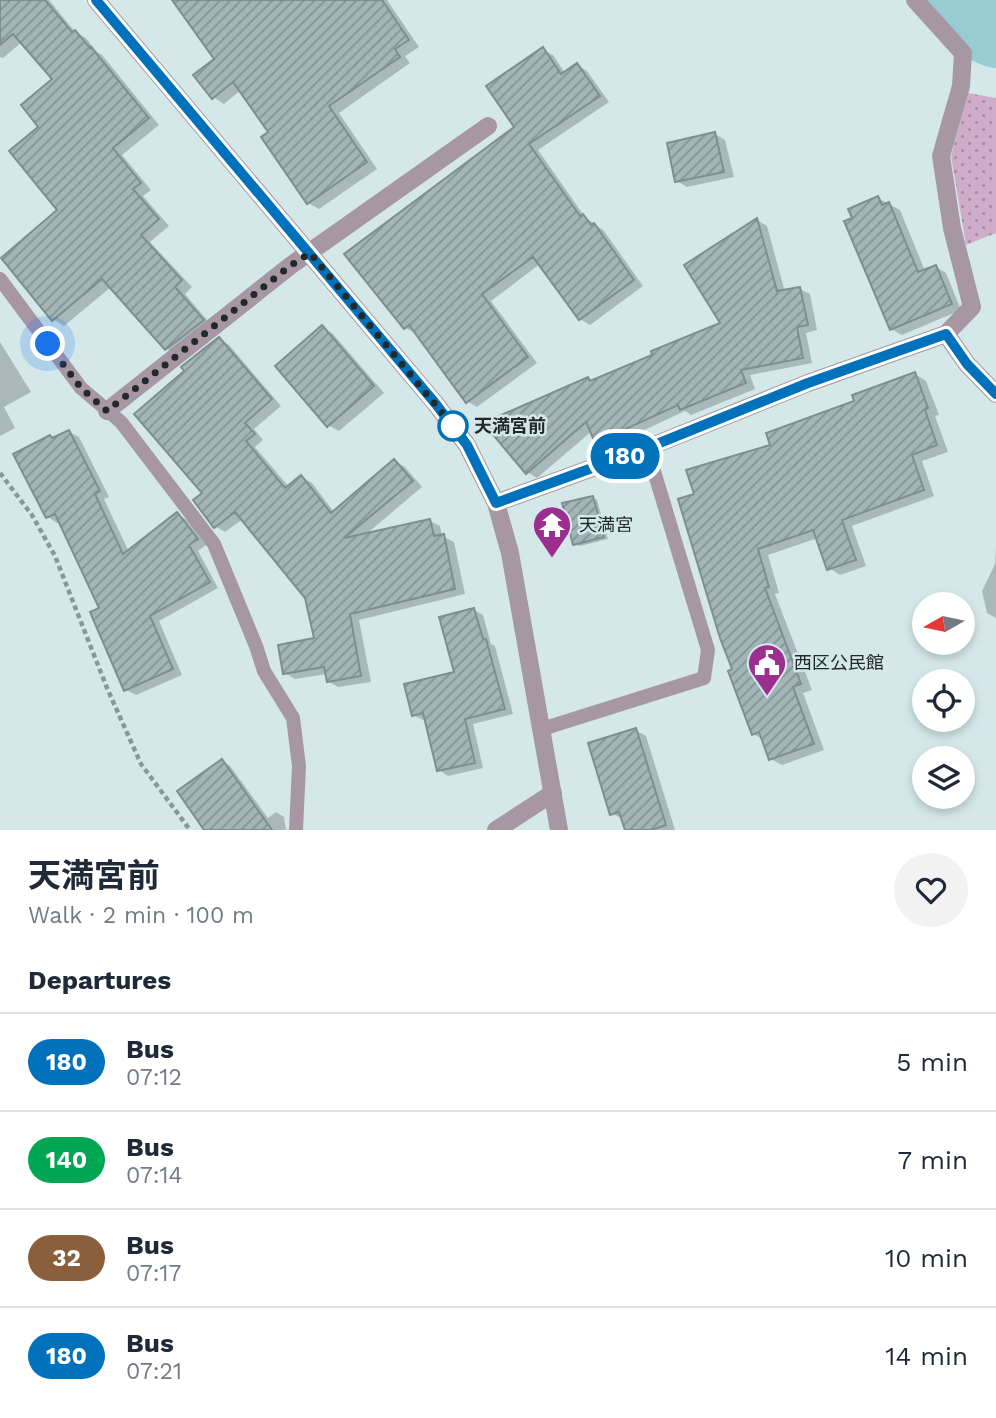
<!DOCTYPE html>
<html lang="en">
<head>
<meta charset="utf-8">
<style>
  body { margin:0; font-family:"Work Sans","Noto Sans JP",sans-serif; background:#f2f2f3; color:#1f2937; height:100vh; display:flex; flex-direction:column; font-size:26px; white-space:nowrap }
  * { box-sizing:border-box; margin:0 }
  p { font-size:23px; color:#747a83 }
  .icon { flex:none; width:38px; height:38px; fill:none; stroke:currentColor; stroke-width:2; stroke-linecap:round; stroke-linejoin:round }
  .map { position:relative; height:830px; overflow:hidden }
  .drawer { display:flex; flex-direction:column; background:#fff; flex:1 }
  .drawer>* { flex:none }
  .badge { padding:0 14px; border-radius:23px; font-size:24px; line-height:46px }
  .needle { width:46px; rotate:261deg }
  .fabs { position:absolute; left:912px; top:592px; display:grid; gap:14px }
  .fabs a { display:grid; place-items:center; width:63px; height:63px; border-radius:50%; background:#fff; box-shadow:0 4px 10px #0003; font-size:35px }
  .you { position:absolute; width:35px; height:35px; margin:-18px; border:5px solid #fff; border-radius:50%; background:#1a73e8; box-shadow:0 0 0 10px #1a73e833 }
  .map>.badge { position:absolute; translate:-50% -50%; box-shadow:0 0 0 4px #fff }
  h2 { padding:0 28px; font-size:26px; line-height:63px }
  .round { display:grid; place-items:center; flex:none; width:74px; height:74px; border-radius:37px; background:#f2f2f3 }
  .headline { display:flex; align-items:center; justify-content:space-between; height:119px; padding:0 28px }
  h1 { font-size:33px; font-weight:700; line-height:52px }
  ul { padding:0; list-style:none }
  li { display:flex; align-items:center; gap:21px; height:98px; padding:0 28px; border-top:2px solid #e0e1e3 }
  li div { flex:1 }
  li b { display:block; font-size:26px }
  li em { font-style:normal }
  li .badge { min-width:77px; font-weight:700; text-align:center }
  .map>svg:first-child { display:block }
  .green { fill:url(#green-dots) }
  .shadow { fill:#0003 }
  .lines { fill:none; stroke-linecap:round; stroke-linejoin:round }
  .river { stroke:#97ccd2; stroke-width:66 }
  .building { fill:url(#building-hatch); stroke:#7d8f91; stroke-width:2 }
  .path { stroke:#889798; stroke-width:4.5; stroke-dasharray:5 3.5; stroke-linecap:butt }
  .service { stroke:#a697a3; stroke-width:14 }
  .minor { stroke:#a697a3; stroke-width:18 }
  .tertiary { stroke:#a697a3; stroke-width:18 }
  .line-casing { stroke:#fff; stroke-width:16 }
  .line { stroke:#0072bc; stroke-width:10 }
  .walk { stroke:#22292a; stroke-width:7; stroke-dasharray:0 12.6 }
  .stop-dot { fill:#fff; stroke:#0072bc; stroke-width:3.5 }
  .labels { text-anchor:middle; stroke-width:5; stroke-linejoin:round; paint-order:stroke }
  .stop-label { font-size:18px; font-weight:bold; fill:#22292a; stroke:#d4e8ea; text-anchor:start }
  .poi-label { font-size:18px; fill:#22292a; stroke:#d4e8ea; text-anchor:start }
</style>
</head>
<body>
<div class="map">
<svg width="996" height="830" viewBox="0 0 996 830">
  <defs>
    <pattern id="green-dots" width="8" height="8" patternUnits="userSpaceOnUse" patternTransform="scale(1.75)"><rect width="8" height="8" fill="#cfacc9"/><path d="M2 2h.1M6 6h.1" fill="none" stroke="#a88ca3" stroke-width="1.8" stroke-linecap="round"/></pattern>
    <pattern id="building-hatch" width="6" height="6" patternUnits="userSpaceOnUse" patternTransform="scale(1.75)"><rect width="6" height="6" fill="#a2b5b7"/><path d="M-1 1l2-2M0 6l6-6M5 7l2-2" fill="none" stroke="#849395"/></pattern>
  </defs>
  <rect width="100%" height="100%" fill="#d4e8ea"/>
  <path class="green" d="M968 93 996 98V233L966 245 951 156Z"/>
  <path class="shadow" d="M0 0H49L76 33 86 38 97 52 102 55 159 125 122 155 151 190 143 196 169 226 150 242 192 287 185 294 213 327 178 355 167 349 111 287 64 326 53 319 60 210 41 127 54 79 22 42 3 58 0 57Z
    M175 0H387L419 47 405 56 410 63 339 113 377 169 319 209 308 203 270 133 241 90 224 104 213 97 216 59Z
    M543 50 553 55 565 73 577 65 587 71 609 102 538 150 585 217 604 231 643 286 590 325 580 319 540 264 491 301 537 363 477 407 467 401 416 333 405 328 517 127Z
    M715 134 725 140 734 177 687 187 677 181Z
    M878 198 900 210 925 271 936 267 946 273 961 310 902 335 891 329 854 218Z
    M757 220 767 226 785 292 800 289 810 294 817 330 806 333 812 363 750 375 755 389 691 415 685 411 606 448 596 442 592 431 537 478 527 472 588 379 592 382 723 324Z
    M323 328 333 334 384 393 339 431 328 425Z
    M219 339 229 345 281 406 254 429 263 440 255 447 289 487 302 477 312 483 334 512 395 461 405 467 422 487 364 536 430 521 440 526 442 536 454 542 465 594 359 620 371 682 338 687 328 681 327 674 295 679 285 673 316 640 307 598 243 519 225 532 215 526 205 493 187 372Z
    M0 342 31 392 4 407 15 428 0 436Z
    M915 374 926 381 939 415 935 416 948 452 922 461 934 496 852 526 866 566 840 575 829 568 818 538 768 555 779 593 775 594 812 690 803 693 824 750 782 765 771 759 764 740 753 734 734 670 696 495 772 446Z
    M69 432 79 437 109 497 104 499 129 552 178 514 187 520 206 545 198 551 218 588 159 621 182 675 136 695 126 690 101 609 60 521 57 523 48 517 54 439Z
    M592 497 597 500 608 539 580 546 575 544Z
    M996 547V618L987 613 982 591 995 564Z
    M474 610 483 615 491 644 495 646 513 714 473 724 483 768 448 776 439 770 427 719 423 720 413 715 456 673Z
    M635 730 646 736 675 830H627L623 819 611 813Z
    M222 761 230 766 268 818 276 812 284 817 286 830H213L202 823Z"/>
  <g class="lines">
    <path class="river" d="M951 0 973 25 996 35"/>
  </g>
  <path class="building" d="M0 0H45L72 32 75 30 90 48 91 47 149 118 113 148 141 183 133 189 159 219 141 235 182 280 175 287 204 320 165 350 102 279 52 321 1 258 57 210 9 151 38 127 21 105 52 79 13 34 0 45Z
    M172 0H382L409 40 395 49 400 57 329 106 367 162 307 204 261 137 268 132 233 82 212 99 193 75 214 59Z
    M543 47 561 74 577 63 600 96 529 144 580 216 583 214 591 225 594 223 634 280 579 320 533 257 482 294 528 357 466 403 409 325 404 329 344 254 514 127 486 86Z
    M715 132 724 172 675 182 667 143Z
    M878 196 882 205 889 202 918 272 936 265 952 304 890 330 844 221 852 218 848 209Z
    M757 218 777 291 800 287 808 325 797 327 803 358 741 370 746 383 680 410 678 405 595 443 586 422 526 474 483 423 588 377 590 381 652 355 651 351 720 323 684 265Z
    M322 325 374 386 327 427 275 366Z
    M219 337 272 399 245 423 255 434 246 441 285 488 301 475 331 513 394 459 413 481 344 538 430 519 434 536 444 534 455 589 350 614 361 676 327 682 324 667 283 674 278 645 314 638 305 598 235 512 214 528 193 500 202 493 134 414 184 371 181 367Z
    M915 372 928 408 925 410 937 445 912 455 924 490 842 520 856 560 827 570 813 530 758 549 769 587 765 588 801 684 793 687 814 744 769 760 759 732 752 735 728 671 732 669 720 638 678 499 694 494 686 470 770 445 766 433 854 401 852 395Z
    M69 430 100 491 95 494 123 554 177 512 198 539 189 545 210 582 150 616 173 669 124 691 90 612 99 608 55 514 46 518 13 454 50 435 52 438Z
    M593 496 604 537 573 545 562 503Z
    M474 608 483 639H486L505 709 465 719 475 763 437 771 423 713 412 716 404 684 454 672 439 617Z
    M636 728 666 825 651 830H625L619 812 610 815 588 743Z
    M222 759 272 830H204L177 791Z"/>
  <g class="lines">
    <path class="path" d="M0 473 32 515 55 556 107 688 141 764 190 830
      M541 515 547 538"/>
    <path class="service" d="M0 279 81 388 121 422 214 544 256 646 264 671 293 718 299 766 296 830
      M542 729 704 678 708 650 647 448"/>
    <path class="minor" d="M915 0 963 53 961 86 941 156 952 228 972 307 946 334
      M107 411 290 266 488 126
      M496 830 553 793"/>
    <path class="tertiary" d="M96 0 435 403 467 445 496 503 510 553 559 830
      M496 503 647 448 808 383 946 334 967 364 996 394"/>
  </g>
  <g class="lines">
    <g class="line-casing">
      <path id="line" d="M96 0 435 403 467 445 496 503 647 448 808 383 946 334 967 364 996 394"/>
    </g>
    <use href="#line" class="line"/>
    <path class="walk" d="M48 344 81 388 107 411 290 266 310 253 453 426"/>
  </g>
  <defs>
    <g id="temple-pin" transform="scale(2.0125)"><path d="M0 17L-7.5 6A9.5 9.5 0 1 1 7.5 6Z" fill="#9b2e8f" stroke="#d4e8ea"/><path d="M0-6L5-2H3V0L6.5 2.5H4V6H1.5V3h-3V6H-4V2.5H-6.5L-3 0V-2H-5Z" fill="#fff"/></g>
    <g id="civic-pin" transform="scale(2.0125)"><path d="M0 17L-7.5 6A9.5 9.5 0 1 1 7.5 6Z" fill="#9b2e8f" stroke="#d4e8ea"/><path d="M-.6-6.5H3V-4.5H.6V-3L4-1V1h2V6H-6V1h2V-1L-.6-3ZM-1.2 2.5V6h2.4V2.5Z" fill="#fff"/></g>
  </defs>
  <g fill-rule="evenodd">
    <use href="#temple-pin" x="552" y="525"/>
    <use href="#civic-pin" x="767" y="663"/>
  </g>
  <circle class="stop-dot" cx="453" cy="426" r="14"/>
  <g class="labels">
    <g class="stop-label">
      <text x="474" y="432">天満宮前</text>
    </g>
    <g class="poi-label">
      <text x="579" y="531">天満宮</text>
      <text x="794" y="669">西区公民館</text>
    </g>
  </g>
</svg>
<div class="fabs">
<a><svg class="needle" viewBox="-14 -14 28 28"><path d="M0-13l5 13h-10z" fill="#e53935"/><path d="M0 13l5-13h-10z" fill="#747a83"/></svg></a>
<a><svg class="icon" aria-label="locate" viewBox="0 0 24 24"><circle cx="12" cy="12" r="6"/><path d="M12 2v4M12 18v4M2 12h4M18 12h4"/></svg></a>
<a><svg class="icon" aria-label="layers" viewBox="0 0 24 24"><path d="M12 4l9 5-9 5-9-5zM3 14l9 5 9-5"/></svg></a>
</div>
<div class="you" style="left:48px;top:344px"></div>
<b class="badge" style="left:625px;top:456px;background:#0072bc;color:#fff">180</b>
</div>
<section class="drawer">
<div class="headline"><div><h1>天満宮前</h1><p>Walk · 2 min · 100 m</p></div><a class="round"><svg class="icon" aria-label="heart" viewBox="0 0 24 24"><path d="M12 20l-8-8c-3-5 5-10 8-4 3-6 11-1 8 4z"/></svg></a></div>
<h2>Departures</h2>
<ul>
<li><span class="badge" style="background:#0072bc;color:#fff">180</span><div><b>Bus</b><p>07:12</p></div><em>5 min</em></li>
<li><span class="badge" style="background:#00a651;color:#fff">140</span><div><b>Bus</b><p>07:14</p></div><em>7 min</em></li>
<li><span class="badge" style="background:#8b5e3c;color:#fff">32</span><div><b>Bus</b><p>07:17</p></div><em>10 min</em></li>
<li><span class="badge" style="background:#0072bc;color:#fff">180</span><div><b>Bus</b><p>07:21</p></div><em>14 min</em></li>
</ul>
</section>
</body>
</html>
